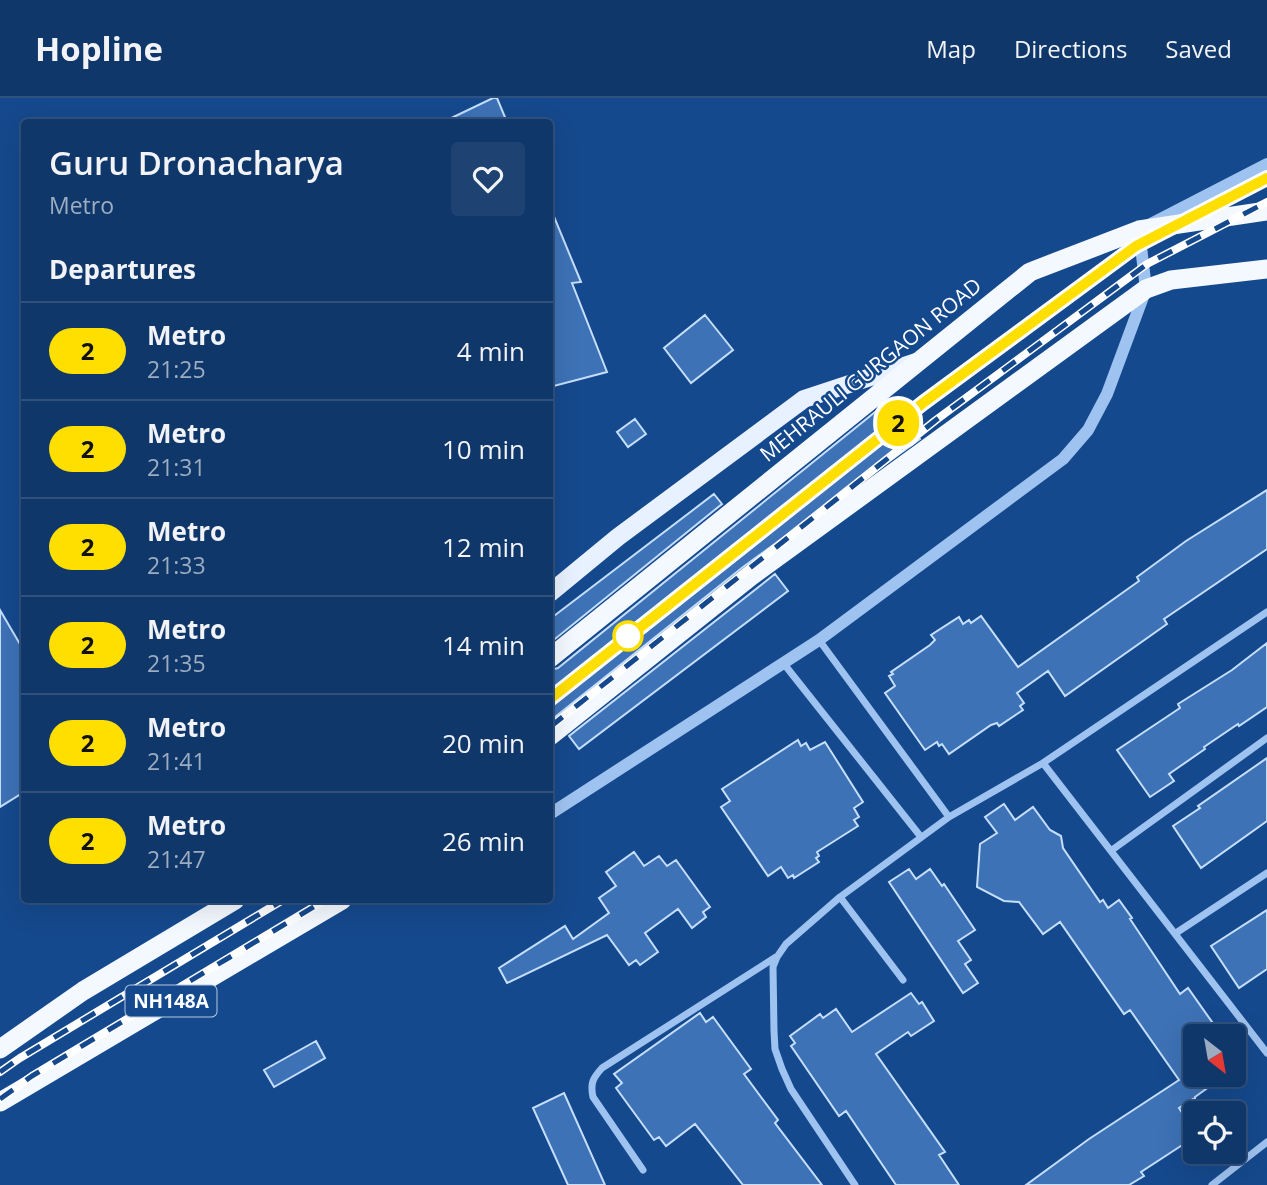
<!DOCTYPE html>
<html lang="en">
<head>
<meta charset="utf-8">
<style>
  body { margin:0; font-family:"Open Sans",sans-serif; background:#1e4272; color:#f1f3f6; height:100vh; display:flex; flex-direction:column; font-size:26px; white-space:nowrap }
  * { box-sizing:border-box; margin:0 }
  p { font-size:23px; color:#9cacc1 }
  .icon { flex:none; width:38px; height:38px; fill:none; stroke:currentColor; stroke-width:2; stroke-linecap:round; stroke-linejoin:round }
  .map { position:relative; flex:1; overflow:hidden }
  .panel { position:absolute; left:21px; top:21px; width:532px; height:784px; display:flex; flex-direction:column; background:#10376a; border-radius:7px; box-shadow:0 7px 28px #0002,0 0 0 2px #30517e }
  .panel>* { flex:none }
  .badge { padding:0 14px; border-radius:23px; font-size:24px; line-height:46px }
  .needle { width:46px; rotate:149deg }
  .buttons { position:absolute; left:1183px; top:926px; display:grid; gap:14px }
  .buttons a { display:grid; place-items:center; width:63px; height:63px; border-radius:7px; background:#10376a; box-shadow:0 7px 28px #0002,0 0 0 2px #30517e; font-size:35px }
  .map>.badge { position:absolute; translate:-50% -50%; box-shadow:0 0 0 4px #fff }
  h2 { padding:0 28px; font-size:26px; line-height:63px }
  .round { display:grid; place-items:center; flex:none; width:74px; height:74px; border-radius:7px; background:#1e4272 }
  .head { display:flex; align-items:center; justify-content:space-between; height:119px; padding:0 28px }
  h1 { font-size:33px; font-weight:600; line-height:52px }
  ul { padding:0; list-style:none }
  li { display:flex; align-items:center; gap:21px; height:98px; padding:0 28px; border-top:2px solid #30517e }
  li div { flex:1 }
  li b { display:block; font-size:26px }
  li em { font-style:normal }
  li .badge { min-width:77px; font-weight:700; text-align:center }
  header { display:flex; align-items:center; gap:42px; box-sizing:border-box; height:98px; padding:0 35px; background:#10376a; border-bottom:2px solid #30517e }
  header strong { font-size:33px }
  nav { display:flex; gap:38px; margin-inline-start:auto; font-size:24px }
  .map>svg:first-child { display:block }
  .building { fill:#3d72b6; stroke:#c5defc; stroke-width:2 }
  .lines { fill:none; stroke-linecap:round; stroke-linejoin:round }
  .minor { stroke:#9fc3f0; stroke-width:7 }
  .tertiary { stroke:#9fc3f0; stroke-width:12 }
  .primary { stroke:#e8f1ff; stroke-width:18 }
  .trunk { stroke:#f4f8ff; stroke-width:19 }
  .rail-casing { stroke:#fff; stroke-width:8 }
  .rail { stroke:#15498d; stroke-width:5; stroke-dasharray:16; stroke-linecap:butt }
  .line-casing { stroke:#fff; stroke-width:16 }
  .line { stroke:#ffdf00; stroke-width:10 }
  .stop-dot { fill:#fff; stroke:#ffdf00; stroke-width:3.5 }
  .labels { text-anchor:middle; stroke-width:5; stroke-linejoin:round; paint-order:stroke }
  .shield { fill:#15498d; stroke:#b9c8dd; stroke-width:2 }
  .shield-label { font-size:19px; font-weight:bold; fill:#fff }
  .street-label { font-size:21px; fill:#fff; stroke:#15498d }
</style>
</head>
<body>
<header>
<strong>Hopline</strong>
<nav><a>Map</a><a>Directions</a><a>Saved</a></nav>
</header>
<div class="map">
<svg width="1267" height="1087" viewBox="0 0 1267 1087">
  <rect width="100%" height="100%" fill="#15498d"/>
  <path class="building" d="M493 0H497L507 24H443Z
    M550 109 581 184 572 185 607 274 550 289Z
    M705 217 733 252 691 285 664 250Z
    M890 302 920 341 743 469 550 623V572L558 570Z
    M635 321 646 336 628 349 617 334Z
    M1267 392V451L1164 521 1167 526 1065 598 1048 573 1017 595 1024 605 1020 608 1023 612 999 628 997 625 991 627 949 656 942 646 939 648 937 644 925 652 885 595 895 588 889 578 893 576 891 574 930 547 935 542 931 537 959 519 963 526 969 522 971 525 981 518 1018 569 1139 483 1137 479 1186 443Z
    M714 396 722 406 550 545V521Z
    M775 476 788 493 579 651 569 638Z
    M0 512 24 553V694L0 709Z
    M1267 545V609L1239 628 1238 626 1204 649 1205 651 1169 676 1174 683 1150 699 1117 652 1180 610 1178 606 1232 572Z
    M798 642 801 648 806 645 810 652 825 644 863 704 854 710 859 719 854 722 858 728 817 754 819 758 816 760 819 764 794 780 793 777 788 780 781 769 768 778 721 709 730 703 722 691Z
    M1267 660V723L1201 770 1173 728 1200 710 1198 708Z
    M1004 706 1015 722 1033 709 1050 732 1061 738 1063 750 1100 804 1103 802 1108 810 1119 802 1132 820 1130 821 1180 896 1188 890 1222 938H1195V976H1227L1195 999V1005L1193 1001 1179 1010 1194 1033 1187 1037 1190 1042 1141 1074 1144 1078 1129 1087H1026L1089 1041 1179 982 1130 912 1124 916 1060 824 1043 836 1019 804 1004 803 977 789 980 746 997 735 985 719Z
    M634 754 644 768 659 758 667 768 676 762 710 809 703 814 706 819 692 830 678 811 645 835 658 854 640 867 636 862 629 867 607 837 507 885 499 870 565 828 573 841 609 815 599 800 616 788 606 774Z
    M909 771 916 781 930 771 942 788 944 786 975 832 958 843 971 862 965 866 978 885 963 895 889 784Z
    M1267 812V871L1239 890 1211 848Z
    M911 895 919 906 922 904 934 923 911 938 908 934 876 956 945 1054 939 1057 959 1087H896L846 1013 839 1018 791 948 795 945 790 938 820 916 823 920 836 911 852 934Z
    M700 915 706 924 713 919 751 971 744 976 778 1022 775 1025 822 1087H743L695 1026 666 1048 659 1039 654 1042 616 990 622 985 614 976Z
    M316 943 325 960 274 989 264 972Z
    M564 995 605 1087H568L533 1010Z"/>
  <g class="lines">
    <path class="minor" d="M819 542 949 719
      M784 566 921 739
      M1043 665 1267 955
      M1112 752 1267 640
      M840 799 903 882
      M1176 835 1267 775
      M643 1072 593 999C590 985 593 980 602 970L776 859
      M855 1087 791 991 782 971 775 951 774 933 773 869 777 859 786 846 840 799 949 719 1043 665 1267 514
      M1212 1087 1267 1044"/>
    <path class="tertiary" d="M550 716 819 542 1063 361 1088 332 1107 296 1146 191 1139 132 1267 66"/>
    <path class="primary" d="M550 495 618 439 804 301 916 264"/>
    <path class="trunk" d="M550 560 1030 174 1139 132 1267 113
      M550 638 750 479 1146 191 1171 182 1267 171
      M0 951 83 893 235 802
      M0 1004 342 802"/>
    <g class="rail-casing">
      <path id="rail" d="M550 601 923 305 1136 148 1267 80
        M550 629 936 322 1147 166 1267 104
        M0 974 20 960 283 802
        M0 1001 32 978 325 802"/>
    </g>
    <use href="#rail" class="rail"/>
  </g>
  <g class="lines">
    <g class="line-casing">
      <path id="line" d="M550 601 923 305 1136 148 1267 80"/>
    </g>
    <use href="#line" class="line"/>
  </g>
  <circle class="stop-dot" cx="628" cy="538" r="14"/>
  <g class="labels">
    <rect class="shield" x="125.5" y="887.5" width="91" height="31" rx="5"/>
    <g class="shield-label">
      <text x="171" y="910">NH148A</text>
    </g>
    <g class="street-label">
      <text transform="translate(871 272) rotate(-39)" y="7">MEHRAULI GURGAON ROAD</text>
    </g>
  </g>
</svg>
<div class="buttons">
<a><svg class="needle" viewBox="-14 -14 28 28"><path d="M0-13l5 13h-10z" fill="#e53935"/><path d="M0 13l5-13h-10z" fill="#9cacc1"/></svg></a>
<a><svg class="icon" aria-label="locate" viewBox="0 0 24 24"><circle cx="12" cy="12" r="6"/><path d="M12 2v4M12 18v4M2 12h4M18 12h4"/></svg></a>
</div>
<b class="badge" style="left:898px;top:325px;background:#ffdf00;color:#111">2</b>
<section class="panel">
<div class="head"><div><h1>Guru Dronacharya</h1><p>Metro</p></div><a class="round"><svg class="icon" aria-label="heart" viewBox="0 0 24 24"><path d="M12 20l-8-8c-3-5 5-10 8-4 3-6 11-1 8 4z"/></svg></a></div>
<h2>Departures</h2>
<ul>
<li><span class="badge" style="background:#ffdf00;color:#111">2</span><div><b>Metro</b><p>21:25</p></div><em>4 min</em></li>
<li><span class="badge" style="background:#ffdf00;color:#111">2</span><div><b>Metro</b><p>21:31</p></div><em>10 min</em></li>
<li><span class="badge" style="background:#ffdf00;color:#111">2</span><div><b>Metro</b><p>21:33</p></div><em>12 min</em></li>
<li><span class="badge" style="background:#ffdf00;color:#111">2</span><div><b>Metro</b><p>21:35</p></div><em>14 min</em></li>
<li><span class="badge" style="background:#ffdf00;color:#111">2</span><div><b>Metro</b><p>21:41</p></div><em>20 min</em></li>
<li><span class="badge" style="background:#ffdf00;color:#111">2</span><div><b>Metro</b><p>21:47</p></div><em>26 min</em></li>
</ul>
</section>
</div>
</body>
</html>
